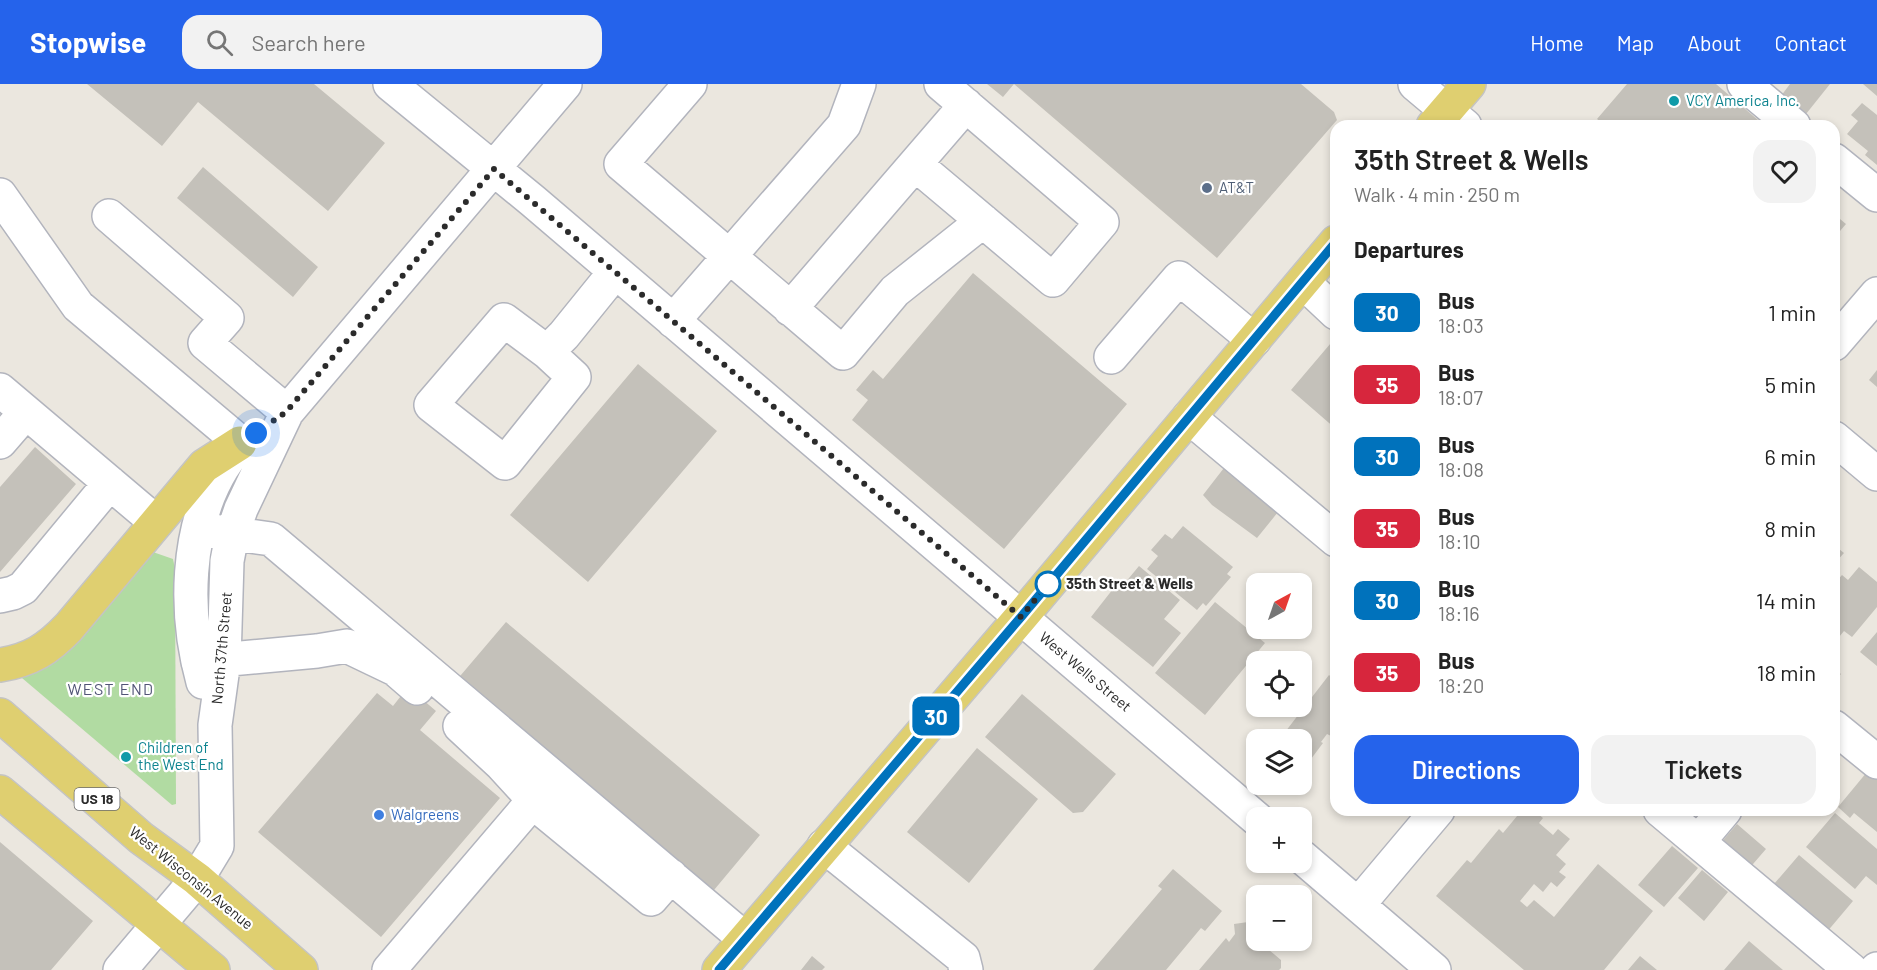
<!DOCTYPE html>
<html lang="en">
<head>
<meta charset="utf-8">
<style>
  body { margin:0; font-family:Barlow,sans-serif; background:#f2f2f2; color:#222; height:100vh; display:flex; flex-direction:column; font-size:22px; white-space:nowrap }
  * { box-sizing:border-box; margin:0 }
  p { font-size:20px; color:#767676 }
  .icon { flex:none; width:33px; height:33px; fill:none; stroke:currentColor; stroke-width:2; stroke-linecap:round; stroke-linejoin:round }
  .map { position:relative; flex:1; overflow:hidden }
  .drawer { position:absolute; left:1330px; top:36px; width:510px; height:696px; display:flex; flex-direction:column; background:#fff; border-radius:18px; box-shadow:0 3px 9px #0003 }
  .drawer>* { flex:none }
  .badge { padding:0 12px; border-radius:9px; font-size:21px; line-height:39px }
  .needle { width:39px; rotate:40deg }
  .buttons { position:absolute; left:1246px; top:489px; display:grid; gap:12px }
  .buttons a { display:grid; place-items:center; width:66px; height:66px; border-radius:12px; background:#fff; box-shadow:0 3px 9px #0003; font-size:30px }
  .you { position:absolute; width:30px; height:30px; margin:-15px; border:4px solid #fff; border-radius:50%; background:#1a73e8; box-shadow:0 0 0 9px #1a73e833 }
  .map>.badge { position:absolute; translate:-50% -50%; box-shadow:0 0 0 3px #fff }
  h2 { padding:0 24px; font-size:22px; line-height:54px }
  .round { display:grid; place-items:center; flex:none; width:63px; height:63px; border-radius:18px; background:#f2f2f2 }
  .head { display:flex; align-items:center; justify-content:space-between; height:102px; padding:0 24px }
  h1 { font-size:28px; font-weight:600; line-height:45px }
  .cta { display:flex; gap:12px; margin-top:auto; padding:12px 24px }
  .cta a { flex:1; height:69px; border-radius:18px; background:#2563eb; color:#fff; font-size:24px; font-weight:600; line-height:69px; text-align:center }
  .cta a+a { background:#f2f2f2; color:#222 }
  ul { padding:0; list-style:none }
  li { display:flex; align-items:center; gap:18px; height:72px; padding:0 24px }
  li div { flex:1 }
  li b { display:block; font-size:22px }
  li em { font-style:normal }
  li .badge { min-width:66px; font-weight:700; text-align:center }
  header { display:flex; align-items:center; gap:36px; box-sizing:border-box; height:84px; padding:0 30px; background:#2563eb; color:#fff }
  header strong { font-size:28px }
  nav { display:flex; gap:33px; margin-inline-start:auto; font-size:21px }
  .search { width:420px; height:54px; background:#f2f2f2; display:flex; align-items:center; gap:15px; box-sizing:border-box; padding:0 21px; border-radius:18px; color:#767676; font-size:22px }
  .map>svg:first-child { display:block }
  .green { fill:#b1dba2 }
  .building { fill:#c4c1ba }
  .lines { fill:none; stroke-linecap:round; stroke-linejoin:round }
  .minor-casing { stroke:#b2b4bd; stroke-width:36 }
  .major-casing { stroke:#c4c4c4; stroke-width:36 }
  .minor { stroke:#fff; stroke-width:33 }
  .major { stroke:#dfcf70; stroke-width:33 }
  .line-casing { stroke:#fff; stroke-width:14 }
  .line { stroke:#0072bc; stroke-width:9 }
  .walk { stroke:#2b2b2b; stroke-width:6; stroke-dasharray:0 10.8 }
  .culture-dot { fill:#0f9aa8; stroke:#fff; stroke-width:2 }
  .service-dot { fill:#5c6f8a; stroke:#fff; stroke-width:2 }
  .stop-dot { fill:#fff; stroke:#0072bc; stroke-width:3 }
  .shop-dot { fill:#3f7fe0; stroke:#fff; stroke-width:2 }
  .labels { text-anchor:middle; stroke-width:4.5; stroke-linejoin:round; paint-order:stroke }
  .shield { fill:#fff; stroke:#6b6b6b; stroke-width:1.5 }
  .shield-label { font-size:14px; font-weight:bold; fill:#2b2b2b }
  .culture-label { font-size:15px; fill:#0d838f; stroke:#fff; text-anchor:start }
  .service-label { font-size:15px; fill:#4e5e75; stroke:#fff; text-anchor:start }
  .stop-label { font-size:15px; font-weight:bold; fill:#2b2b2b; stroke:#fff; text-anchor:start }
  .street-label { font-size:15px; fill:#2b2b2b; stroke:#fff }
  .shop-label { font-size:15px; fill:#366cbe; stroke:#fff; text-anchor:start }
  .neighbourhood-label { font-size:16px; letter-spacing:1.5px; fill:#515476; stroke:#fff }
</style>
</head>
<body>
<header>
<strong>Stopwise</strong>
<div class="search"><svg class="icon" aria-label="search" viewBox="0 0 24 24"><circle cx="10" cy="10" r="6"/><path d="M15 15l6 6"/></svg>Search here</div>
<nav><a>Home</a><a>Map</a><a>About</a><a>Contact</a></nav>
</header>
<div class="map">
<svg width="1877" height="886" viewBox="0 0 1877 886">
  <rect width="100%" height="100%" fill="#ebe7df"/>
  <path class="green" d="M150 467 173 475 175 485 176 720 172 721 22 594 23 589Z"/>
  <path class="building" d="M87 0H314L385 59 328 127 198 18 162 62Z
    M987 0H1301L1334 28 1337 36 1217 174 1014 0 1003 13Z
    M1627 0H1716L1765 42H1606L1597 35Z
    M1790 0H1830L1802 35 1778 16Z
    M1863 0H1877V12Z
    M1862 19 1877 31V81L1865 71 1868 67 1847 50 1858 37 1851 31Z
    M203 83 318 183 293 213 177 114Z
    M1834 130 1846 140 1834 154Z
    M973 189 1127 320 1004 465 852 336 868 316 856 306 873 286 883 295Z
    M1336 253V345L1291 306Z
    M638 280 717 347 588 498 510 431Z
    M1877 286V303L1869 296Z
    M35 363 76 400 0 488V403Z
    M1227 380 1282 423 1257 454 1212 421 1203 411Z
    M1183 442 1233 483 1227 490 1231 493 1206 522 1203 519 1197 526 1147 485 1158 472 1151 466 1165 450 1172 455Z
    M1834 461 1844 469 1834 480Z
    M1139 482 1180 516 1164 535 1181 549 1153 583 1091 533 1120 496 1124 500Z
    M1859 483 1877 498V523L1852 553 1844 547 1839 553 1834 548V500L1842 491 1848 496Z
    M1215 518 1265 559 1205 631 1155 589Z
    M506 538 760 751 709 812 455 598Z
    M1877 548V582L1860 568Z
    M1834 584 1841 590 1834 598Z
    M1329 591 1336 597V644L1331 652 1327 650 1321 658 1323 659 1311 675 1302 668V656H1286L1282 652Z
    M408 603 436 627 420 646 500 714 381 853 258 748 377 609 393 622Z
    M1022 610 1116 690 1083 728 1073 729 985 653Z
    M977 664 1038 715 969 799 907 748Z
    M1867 688 1877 696V748L1854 729 1850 734 1838 723Z
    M1522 726H1533L1543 734 1539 739 1553 751 1558 745 1570 755 1556 771 1566 780 1559 788 1566 793 1557 803 1551 798 1543 808 1534 800 1520 817 1527 823 1534 816 1554 833 1598 780 1653 827 1604 886H1524L1436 812 1467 776 1471 779 1499 745 1503 749Z
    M1835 729 1877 765V801L1866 792 1855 805 1806 763Z
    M1737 740 1766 765 1747 787 1718 762Z
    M0 758 93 837 51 886H0Z
    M1672 762 1698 784 1664 823 1638 801Z
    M1799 771 1853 817 1826 849 1768 807Z
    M1173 785 1222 827 1205 847 1201 844 1166 886H1093L1162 805 1158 802Z
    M1702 786 1728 808 1704 837 1678 814Z
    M1248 838 1257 846V856L1281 876V884L1279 886H1199L1226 854 1229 858 1235 850 1234 840Z
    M1749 857 1783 886H1724Z
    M812 872 825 883 822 886H801Z
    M1640 872 1657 886H1628Z"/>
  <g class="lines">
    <g class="minor-casing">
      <path id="minor" d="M390 0 533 117 1257 735
        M690 0 621 80 843 269 895 207 983 137
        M1415 0 1465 42
        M1744 0 1794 42
        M1834 76 1877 111
        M915 80 1053 196 1102 138 941 0
        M0 111 78 222 261 376
        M109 132 227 234 205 259 287 328
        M1303 198 1336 229
        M790 225 966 21
        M673 237 844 41 859 0
        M1834 260 1877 210
        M547 268 574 293 505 379 431 321 504 236 547 268 564 251 615 188
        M1111 273 1179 194 1254 256
        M0 306 26 328 0 358
        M26 328 156 438
        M1189 333 1336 456
        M1834 354 1877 390
        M199 445 271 455 745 855
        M0 512 13 509 23 504 110 399
        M198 578 317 567 347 562 395 585 417 604
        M203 598C184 530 185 445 223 383 229 374 235 364 243 357
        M460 642 502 681 534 716
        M1834 643 1877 678
        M1660 726 1851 886
        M1698 758 1725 726
        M824 762 963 874 966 886
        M1302 773 1434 886
        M1358 821 1438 726
        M120 886 197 795 217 762 215 641 224 576 227 477 232 451 241 425 287 328 565 0
        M389 886 534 716 540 724 651 815 671 792
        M1876 886 1877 885"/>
    </g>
    <g class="major-casing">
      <path id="major" d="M1433 42 1469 0
        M0 581C31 576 48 565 69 543L204 382 240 359
        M0 631 141 754 197 795 301 886
        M0 708 213 886
        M719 886 1021 533 1336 158"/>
    </g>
    <use href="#minor" class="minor"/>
    <use href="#major" class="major"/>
  </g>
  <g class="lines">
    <g class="line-casing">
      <path id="line" d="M719 886 1021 533 1336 158"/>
    </g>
    <use href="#line" class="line"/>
    <path class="walk" d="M256 349 286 328 494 85 1021 533 1048 500"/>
  </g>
  <g class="culture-dot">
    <circle cx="1674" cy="17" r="6"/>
    <circle cx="126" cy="673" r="6"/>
  </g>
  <circle class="service-dot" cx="1207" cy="104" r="6"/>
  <circle class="stop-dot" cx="1048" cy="500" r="12"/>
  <circle class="shop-dot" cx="379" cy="731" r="6"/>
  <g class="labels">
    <rect class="shield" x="74.5" y="704" width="45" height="22" rx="4.5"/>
    <g class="shield-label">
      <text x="97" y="720">US 18</text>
    </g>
    <g class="culture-label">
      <text x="1686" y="22">VCY America, Inc.</text>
      <text x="138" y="669">Children of<tspan x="138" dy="17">the West End</tspan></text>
    </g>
    <g class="service-label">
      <text x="1219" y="109">AT&amp;T</text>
    </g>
    <g class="stop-label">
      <text x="1066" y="505">35th Street &amp; Wells</text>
    </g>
    <g class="street-label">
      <text transform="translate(222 564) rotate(-85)" y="5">North 37th Street</text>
      <text transform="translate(1085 588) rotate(40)" y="5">West Wells Street</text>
      <text transform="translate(191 794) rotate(39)" y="5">West Wisconsin Avenue</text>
    </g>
    <g class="shop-label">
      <text x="391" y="736">Walgreens</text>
    </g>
    <g class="neighbourhood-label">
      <text x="111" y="611">WEST END</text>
    </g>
  </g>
</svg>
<div class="buttons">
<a><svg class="needle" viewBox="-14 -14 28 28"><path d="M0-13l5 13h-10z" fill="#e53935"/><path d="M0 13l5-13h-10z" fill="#767676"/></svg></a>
<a><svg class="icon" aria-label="locate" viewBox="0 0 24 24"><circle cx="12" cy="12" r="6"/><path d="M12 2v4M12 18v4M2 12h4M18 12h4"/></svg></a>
<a><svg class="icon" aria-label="layers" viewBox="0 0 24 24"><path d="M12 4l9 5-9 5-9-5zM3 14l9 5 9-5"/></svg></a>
<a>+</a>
<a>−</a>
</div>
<div class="you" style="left:256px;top:349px"></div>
<b class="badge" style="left:936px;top:632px;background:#0072bc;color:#fff">30</b>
<section class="drawer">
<div class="head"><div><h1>35th Street &amp; Wells</h1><p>Walk · 4 min · 250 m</p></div><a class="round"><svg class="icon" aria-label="heart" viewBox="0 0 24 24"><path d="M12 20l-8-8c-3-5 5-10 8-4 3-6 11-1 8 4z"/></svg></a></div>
<h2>Departures</h2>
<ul>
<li><span class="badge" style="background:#0072bc;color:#fff">30</span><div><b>Bus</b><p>18:03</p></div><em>1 min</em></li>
<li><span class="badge" style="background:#d7263d;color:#fff">35</span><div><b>Bus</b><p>18:07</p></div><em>5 min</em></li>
<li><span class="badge" style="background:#0072bc;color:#fff">30</span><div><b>Bus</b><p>18:08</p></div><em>6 min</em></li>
<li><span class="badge" style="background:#d7263d;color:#fff">35</span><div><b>Bus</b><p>18:10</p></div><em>8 min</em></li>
<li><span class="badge" style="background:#0072bc;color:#fff">30</span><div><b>Bus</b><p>18:16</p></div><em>14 min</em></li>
<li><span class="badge" style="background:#d7263d;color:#fff">35</span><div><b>Bus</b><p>18:20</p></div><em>18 min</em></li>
</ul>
<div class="cta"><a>Directions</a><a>Tickets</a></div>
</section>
</div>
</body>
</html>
